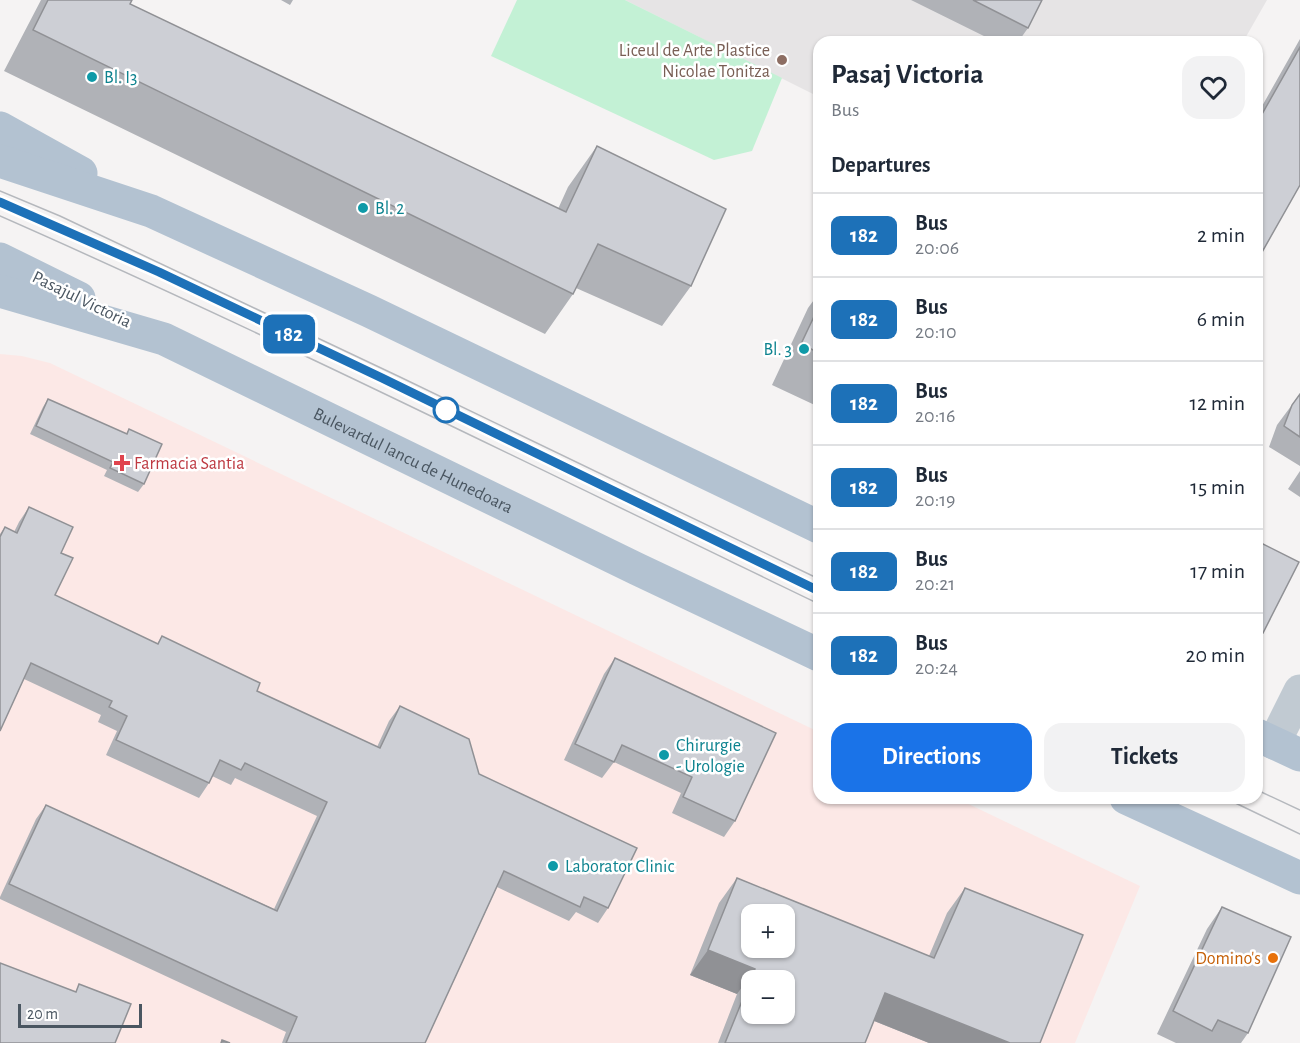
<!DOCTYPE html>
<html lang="en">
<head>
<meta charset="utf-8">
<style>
  body { margin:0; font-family:"Alegreya Sans",sans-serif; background:#f2f2f3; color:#1f2937; height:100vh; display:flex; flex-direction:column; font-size:22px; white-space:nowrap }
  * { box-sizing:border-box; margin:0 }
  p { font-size:20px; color:#747a83 }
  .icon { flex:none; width:33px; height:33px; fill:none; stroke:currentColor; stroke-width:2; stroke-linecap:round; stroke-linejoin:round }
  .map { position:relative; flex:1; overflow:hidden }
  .side { position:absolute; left:813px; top:36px; width:450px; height:768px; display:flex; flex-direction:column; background:#fff; border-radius:18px; box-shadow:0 2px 4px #0004 }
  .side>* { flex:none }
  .badge { padding:0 12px; border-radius:9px; font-size:21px; line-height:39px }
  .tools { position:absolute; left:741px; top:904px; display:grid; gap:12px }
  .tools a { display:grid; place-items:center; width:54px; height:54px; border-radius:12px; background:#fff; box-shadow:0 2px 4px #0004; font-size:30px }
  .scale { position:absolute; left:18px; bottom:15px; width:124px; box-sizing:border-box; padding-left:6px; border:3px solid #4a5661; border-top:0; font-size:16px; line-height:21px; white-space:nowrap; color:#4a5661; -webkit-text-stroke:4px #fff; paint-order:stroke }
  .map>.badge { position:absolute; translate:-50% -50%; box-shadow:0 0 0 3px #fff }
  h2 { padding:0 18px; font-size:22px; line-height:54px }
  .round { display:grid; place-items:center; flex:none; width:63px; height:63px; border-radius:18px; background:#f2f2f3 }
  .headline { display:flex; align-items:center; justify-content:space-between; height:102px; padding:0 18px }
  h1 { font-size:28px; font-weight:700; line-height:45px }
  .button { display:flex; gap:12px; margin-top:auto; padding:12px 18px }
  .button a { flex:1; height:69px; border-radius:18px; background:#1a73e8; color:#fff; font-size:24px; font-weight:700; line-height:69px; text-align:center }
  .button a+a { background:#f2f2f3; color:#1f2937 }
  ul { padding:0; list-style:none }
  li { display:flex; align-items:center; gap:18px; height:84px; padding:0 18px; border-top:2px solid #e0e1e3 }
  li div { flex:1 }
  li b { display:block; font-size:22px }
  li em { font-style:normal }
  li .badge { min-width:66px; font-weight:700; text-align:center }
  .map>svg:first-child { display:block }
  .education { fill:#e6e4e5 }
  .medical { fill:#fce8e6; fill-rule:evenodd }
  .park { fill:#c3f1d5 }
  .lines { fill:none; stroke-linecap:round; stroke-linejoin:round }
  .street { stroke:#c1cad2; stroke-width:33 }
  .primary { stroke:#b3c2d1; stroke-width:33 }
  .tram { stroke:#b5b8bd; stroke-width:1.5 }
  .wall { fill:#b0b2b7 }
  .shaded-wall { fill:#909195 }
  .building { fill:#cdcfd5; stroke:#909195; stroke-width:1.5; fill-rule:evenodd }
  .line-casing { stroke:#fff; stroke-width:14 }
  .line { stroke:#1d71b8; stroke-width:9 }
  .education-dot { fill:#8d6e63; stroke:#fff; stroke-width:2 }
  .culture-dot { fill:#0f9aa8; stroke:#fff; stroke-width:2 }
  .stop-dot { fill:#fff; stroke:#1d71b8; stroke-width:3 }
  .health-dot { fill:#e0444e; stroke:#fff; stroke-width:2 }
  .food-dot { fill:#e8710a; stroke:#fff; stroke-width:2 }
  .labels { text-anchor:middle; stroke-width:5; stroke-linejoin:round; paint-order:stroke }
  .education-label { font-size:18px; fill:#785e54; stroke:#fff; text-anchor:end }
  .culture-label { font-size:18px; fill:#0d838f; stroke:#fff; text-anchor:start }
  .street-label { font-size:18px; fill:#4a5661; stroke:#fff }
  .health-label { font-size:18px; fill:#be3a42; stroke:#fff; text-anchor:start }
  .food-label { font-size:18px; fill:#c56008; stroke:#fff; text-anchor:end }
</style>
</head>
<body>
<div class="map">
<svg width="1300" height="1043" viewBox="0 0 1300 1043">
  <rect width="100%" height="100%" fill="#f5f3f3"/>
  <path class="education" d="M625 0H1267L1243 42H819V97Z"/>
  <path class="medical" d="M0 354 22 356 50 363 819 732V798H956L1140 886 1075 1043H0ZM752 915H784V948H752ZM752 981H784V1014H752Z"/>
  <path class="park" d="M517 0H625L782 78 752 151 714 160 491 56Z"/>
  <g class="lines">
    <path class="street" d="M1274 743 1300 691"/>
    <g class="primary">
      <path d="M0 128 81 173"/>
      <path d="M0 161 151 211 369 311 819 527"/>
      <path d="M0 259 79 298"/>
      <path id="s1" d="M0 291 164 339 637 569 819 655"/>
      <path d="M1257 735 1300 755"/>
      <path d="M1126 798 1300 878"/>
    </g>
    <path class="tram" d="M0 191 60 216 400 377 819 579
      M0 216C277 338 547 473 819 604
      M1257 790 1300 810
      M1225 798 1300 834"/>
  </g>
  <path class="wall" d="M41 0H132L130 4 558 209 568 187 597 146 691 286 662 326 576 288 573 294 545 334 4 71Z
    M281 0H293L290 5Z
    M911 0H1042L1028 28 1018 42H996Z
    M1300 39V185L1257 261V115Z
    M819 293V407L772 385 808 308Z
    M1300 394V466L1269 447 1277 425Z
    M48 399 126 434 129 429 144 484 138 492 104 476 107 470 30 434 43 407Z
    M1300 471V497L1288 489Z
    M29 507 61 553 55 595 157 644 162 636 257 691 377 747 389 721 400 706 479 774 608 908 598 923 576 912 569 921 497 887 425 1043H282L286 1032 0 899V897L36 819 46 805 274 909 317 816 235 778 231 785 212 776 209 783 199 798 106 755 117 731 98 722 101 715 24 679 0 731V534L5 527 14 532 19 522Z
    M1257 630 1263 633 1257 642Z
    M615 658 735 821 724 837 672 813 681 793 614 762 602 778 564 760 604 674Z
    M737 878 929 956 947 913 965 888 929 1043 874 1021 865 1043H718L737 994 690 975 719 903Z
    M1222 907 1248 1033 1241 1043H1176L1157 1034 1207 929Z"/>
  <path class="shaded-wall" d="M708 950 755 969 737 994 690 975Z
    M885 993 1010 1043H929L867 1018Z"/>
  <path class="building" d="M48 0H132L130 4 566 212 597 146 726 209 691 286 598 244 573 294 33 30Z
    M973 0H1042L1028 28Z
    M1300 47V185L1257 261V123Z
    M819 306V353L801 344Z
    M1300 394V437L1284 426 1292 405Z
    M48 399 127 434 129 429 162 444 144 484 110 468 113 462 36 426Z
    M29 507 73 527 61 553 73 558 55 595 158 644 162 636 260 683 257 691 380 748 400 706 469 739 479 774 637 848 608 908 584 897 580 907 504 871 425 1043H286L297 1017 9 884 46 805 277 911 327 802 245 763 241 770 220 760 209 783 116 740 127 716 109 707 112 701 31 663 0 731V537L5 527 17 533Z
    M1257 541 1299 562 1263 633 1257 630Z
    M615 658 776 733 735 821 683 797 692 777 622 745 614 762 575 744Z
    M737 878 934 958 965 888 1083 935 1040 1043H1010L885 993 865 1043H725L755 969 708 950ZM752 915H784V948H752ZM752 981H784V1014H752Z
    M1222 907 1291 937 1248 1033 1218 1020 1212 1031 1173 1011Z
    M0 963 76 992 79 984 131 1004 115 1043H0Z
    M222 1040 230 1043H221Z"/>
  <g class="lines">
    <g class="line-casing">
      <path id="line" d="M0 202 159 272 382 378 819 591"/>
    </g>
    <use href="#line" class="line"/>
  </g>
  <circle class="education-dot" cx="782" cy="60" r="6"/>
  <g class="culture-dot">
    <circle cx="92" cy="77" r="6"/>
    <circle cx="363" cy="208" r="6"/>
    <circle cx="804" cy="349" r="6"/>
    <circle cx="664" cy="755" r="6"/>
    <circle cx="553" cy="866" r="6"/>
  </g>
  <circle class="stop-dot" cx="446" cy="410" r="12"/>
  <path class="health-dot" d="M119 454h6v6h6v6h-6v6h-6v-6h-6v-6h6z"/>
  <circle class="food-dot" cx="1273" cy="958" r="6"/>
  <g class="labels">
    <g class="education-label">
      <text x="770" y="56">Liceul de Arte Plastice<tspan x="770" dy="21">Nicolae Tonitza</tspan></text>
    </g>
    <g class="culture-label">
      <text x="104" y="83">Bl. I3</text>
      <text x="375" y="214">Bl. 2</text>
      <text x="792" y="355" text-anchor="end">Bl. 3</text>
      <text x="676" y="751">Chirurgie<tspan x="676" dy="21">- Urologie</tspan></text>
      <text x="565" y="872">Laborator Clinic</text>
    </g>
    <g class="street-label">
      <text transform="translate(82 299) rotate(26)" y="6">Pasajul Victoria</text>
      <text dy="6" stroke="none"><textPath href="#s1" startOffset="448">Bulevardul Iancu de Hunedoara</textPath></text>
    </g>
    <g class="health-label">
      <text x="134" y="469">Farmacia Santia</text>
    </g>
    <g class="food-label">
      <text x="1261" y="964">Domino's</text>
    </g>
  </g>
</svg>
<div class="tools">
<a>+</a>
<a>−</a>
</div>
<div class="scale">20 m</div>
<b class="badge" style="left:289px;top:334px;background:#1d71b8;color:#fff">182</b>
<section class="side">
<div class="headline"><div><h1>Pasaj Victoria</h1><p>Bus</p></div><a class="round"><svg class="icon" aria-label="heart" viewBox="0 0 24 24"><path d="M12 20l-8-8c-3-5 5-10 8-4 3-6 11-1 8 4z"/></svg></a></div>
<h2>Departures</h2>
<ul>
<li><span class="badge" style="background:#1d71b8;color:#fff">182</span><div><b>Bus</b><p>20:06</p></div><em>2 min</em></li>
<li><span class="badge" style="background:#1d71b8;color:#fff">182</span><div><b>Bus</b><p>20:10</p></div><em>6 min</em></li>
<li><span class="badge" style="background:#1d71b8;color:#fff">182</span><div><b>Bus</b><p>20:16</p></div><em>12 min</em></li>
<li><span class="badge" style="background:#1d71b8;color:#fff">182</span><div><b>Bus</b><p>20:19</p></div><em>15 min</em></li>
<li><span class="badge" style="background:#1d71b8;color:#fff">182</span><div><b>Bus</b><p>20:21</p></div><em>17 min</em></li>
<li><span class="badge" style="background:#1d71b8;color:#fff">182</span><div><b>Bus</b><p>20:24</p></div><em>20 min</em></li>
</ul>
<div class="button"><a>Directions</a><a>Tickets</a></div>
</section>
</div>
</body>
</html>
